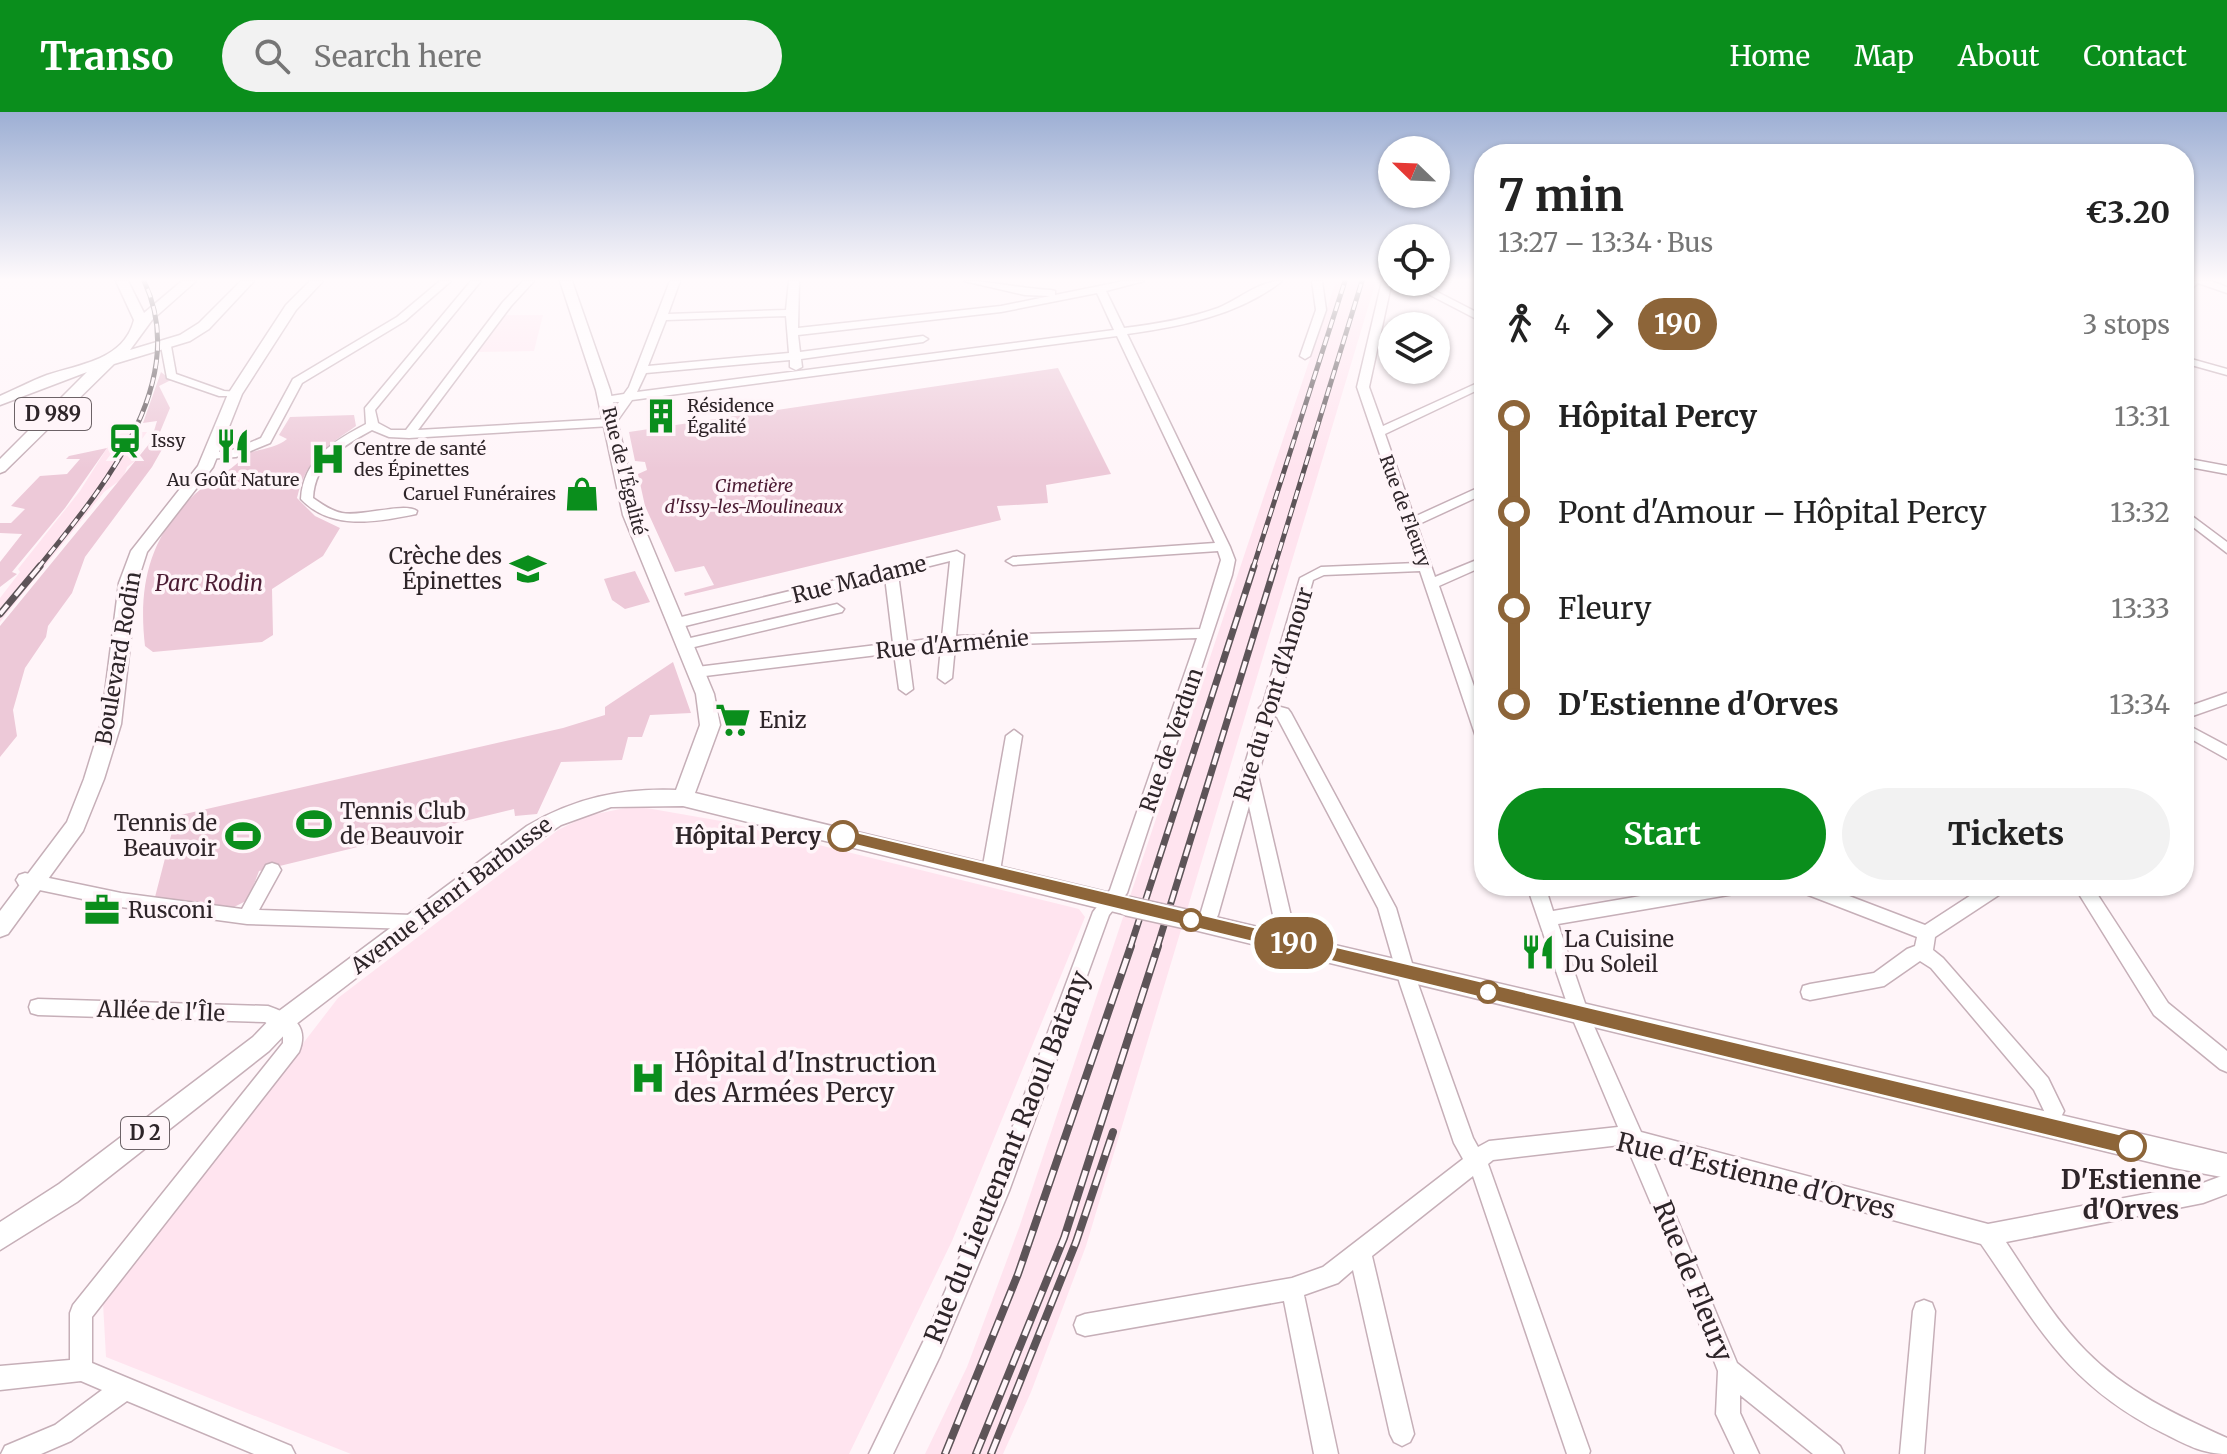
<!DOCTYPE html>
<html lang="en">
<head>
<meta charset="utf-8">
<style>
  body { margin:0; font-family:Merriweather,serif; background:#f2f2f2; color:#222; height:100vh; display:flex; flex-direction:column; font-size:30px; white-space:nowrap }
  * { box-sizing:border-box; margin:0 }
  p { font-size:26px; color:#767676 }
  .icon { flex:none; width:44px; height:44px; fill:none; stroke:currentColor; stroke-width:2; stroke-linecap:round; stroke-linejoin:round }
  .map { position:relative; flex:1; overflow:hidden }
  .sheet { position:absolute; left:1474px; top:32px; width:720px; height:752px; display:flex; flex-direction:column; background:#fff; border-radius:32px; box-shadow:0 2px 6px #0004 }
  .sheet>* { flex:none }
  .badge { padding:0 16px; border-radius:26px; font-size:28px; line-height:52px }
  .needle { width:52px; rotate:293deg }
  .buttons { position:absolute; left:1378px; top:24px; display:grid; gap:16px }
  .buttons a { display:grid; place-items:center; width:72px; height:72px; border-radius:50%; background:#fff; box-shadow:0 2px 6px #0004; font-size:40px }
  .map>.badge { position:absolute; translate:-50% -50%; box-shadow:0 0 0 4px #fff }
  .legs { display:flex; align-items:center; gap:12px; height:88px; padding:0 24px; font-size:26px }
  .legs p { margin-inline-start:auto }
  .headline { display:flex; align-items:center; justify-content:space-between; height:136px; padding:0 24px }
  h1 { font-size:44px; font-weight:700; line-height:60px }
  .cta { display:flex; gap:16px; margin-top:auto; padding:16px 24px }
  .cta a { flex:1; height:92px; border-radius:48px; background:#0a8e1c; color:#fff; font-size:32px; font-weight:700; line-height:92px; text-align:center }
  .cta a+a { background:#f2f2f2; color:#222 }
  ul { padding:0 24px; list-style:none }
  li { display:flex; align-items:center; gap:28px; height:96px; font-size:30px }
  li i { display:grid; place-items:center; width:12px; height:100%; margin:0 10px; background:currentColor }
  li i::after { content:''; width:20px; height:20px; margin:-10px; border:6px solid; border-radius:50%; background:#fff }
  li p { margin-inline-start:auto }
  li:first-child i { background:linear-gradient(#0000 50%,currentColor 0) }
  li:last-child i { background:linear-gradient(currentColor 50%,#0000 0) }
  header { display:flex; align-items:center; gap:48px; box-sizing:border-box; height:112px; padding:0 40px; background:#0a8e1c; color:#fff }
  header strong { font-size:38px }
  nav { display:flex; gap:44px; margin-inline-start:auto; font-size:28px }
  .search { width:560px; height:72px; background:#f2f2f2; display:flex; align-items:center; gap:20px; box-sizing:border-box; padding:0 28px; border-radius:44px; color:#767676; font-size:30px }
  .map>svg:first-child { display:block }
  .built { fill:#ffe4ef }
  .green { fill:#edc9d8 }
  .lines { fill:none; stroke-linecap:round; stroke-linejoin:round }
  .minor-casing { stroke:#c6afb8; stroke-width:3 }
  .major-casing { stroke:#c6afb8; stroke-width:3 }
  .minor { fill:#fff; fill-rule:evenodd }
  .major { fill:#fff; fill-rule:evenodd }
  .rail-far2-casing { stroke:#5d5458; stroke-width:5 }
  .rail-far1-casing { stroke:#5d5458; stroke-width:7 }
  .rail-casing { stroke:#5d5458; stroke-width:8 }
  .rail-far2 { stroke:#fff5f9; stroke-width:3; stroke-dasharray:9; stroke-linecap:butt }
  .rail-far1 { stroke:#fff5f9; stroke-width:4; stroke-dasharray:12; stroke-linecap:butt }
  .rail { stroke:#fff5f9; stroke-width:5; stroke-dasharray:16; stroke-linecap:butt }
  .major-bridge-casing { stroke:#c6afb8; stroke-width:22; stroke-linecap:butt }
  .major-bridge { stroke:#fff; stroke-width:19 }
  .line-1 { fill:#8d6539; stroke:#fff; stroke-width:2 }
  .stop-1-dot { fill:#fff; stroke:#8d6539; stroke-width:4 }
  .labels { text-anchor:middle; stroke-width:7; stroke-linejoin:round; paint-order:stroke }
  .far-poi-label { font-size:18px; fill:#2e2529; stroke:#fff5f9; text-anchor:start }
  .far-street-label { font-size:18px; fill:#2e2529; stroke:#fff5f9 }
  .far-park-label { font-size:18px; font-style:italic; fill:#4c1d34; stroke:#fff5f9 }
  .shield { fill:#fff5f9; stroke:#6d6367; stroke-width:2 }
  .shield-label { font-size:20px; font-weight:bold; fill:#2e2529 }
  .poi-label { font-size:22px; fill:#2e2529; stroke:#fff5f9; text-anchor:start }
  .street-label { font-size:22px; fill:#2e2529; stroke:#fff5f9 }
  .park-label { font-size:22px; font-style:italic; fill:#4c1d34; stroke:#fff5f9 }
  .stop-label { font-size:22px; font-weight:bold; fill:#2e2529; stroke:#fff5f9; text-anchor:end }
  .near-poi-label { font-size:26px; fill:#2e2529; stroke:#fff5f9; text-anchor:start }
  .near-street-label { font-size:26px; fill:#2e2529; stroke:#fff5f9 }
  .near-stop-label { font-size:26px; font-weight:bold; fill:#2e2529; stroke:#fff5f9 }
</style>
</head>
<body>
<header>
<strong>Transo</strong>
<div class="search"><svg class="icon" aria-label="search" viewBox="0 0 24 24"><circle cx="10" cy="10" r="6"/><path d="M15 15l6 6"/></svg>Search here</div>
<nav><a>Home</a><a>Map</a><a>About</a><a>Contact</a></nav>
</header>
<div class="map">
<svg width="2227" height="1342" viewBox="0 0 2227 1342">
  <rect width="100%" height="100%" fill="#fff5f9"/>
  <path class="built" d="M1336 169H1376L1086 1134 1031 1280 1003 1342H925L967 1255 1020 1113Z
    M505 203H543L534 239 475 240Z
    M124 320H147L135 337 142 338 135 349 127 355 123 366 104 380 0 510V486L20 460 18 457 80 379 114 325Z
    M635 694 721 709 1079 797 1085 805 952 1129 849 1342H351L106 1245 103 1191 338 886 558 718 586 704Z"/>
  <path class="green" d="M1058 256 1111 362 1046 373 1048 391 997 394 1001 408 685 484 684 481 714 473 704 454 675 460 645 394 638 362 647 358 645 350 635 349 629 320Z
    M161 260 171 268 159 274 170 296 160 320 154 319 157 309 143 311Z
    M354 303 356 314C323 337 307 346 297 386L315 404 340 416 323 444 272 477 273 523 262 530 153 540 145 534C138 475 149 424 195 382 211 368 228 361 243 346L238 344C254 338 275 337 287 327L279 323 290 305Z
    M169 325 152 355 85 445 72 481 48 514 46 525 25 556 13 598 17 624 0 645V514L154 326Z
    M107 336 65 396 12 460 17 462 0 475V450L22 422 0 421V411H11L25 397 11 394 40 364 67 362 80 347H66L69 344Z
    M635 459 650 490 625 497 612 488 604 467Z
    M673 550 691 601 650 603 642 625H628L622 648 561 650 537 702 515 704 514 697 259 759 248 788 234 795 155 785 176 704 563 616 605 603V595Z"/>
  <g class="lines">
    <g class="minor-casing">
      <path id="minor" d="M440 169H451L405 209 302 271 270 331 236 345 208 347V341L230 339 261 326 293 267 397 205Z
        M471 169H481L375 298 378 311 391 318H406L503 190 523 169H534L511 194 418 318 607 307 619 290 605 291 599 288 605 285 624 282 629 275 670 169H680L668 202 786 198 789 169H799L798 216 1001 194 1050 184 1025 183 964 169C993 169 1022 177 1051 178L1055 179V183L1124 169H1144L1106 179 1124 216C1157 212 1187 207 1218 196 1240 187 1258 169 1282 169 1239 203 1180 215 1127 222L1230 435 1235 448 1232 463 1127 781 1109 803 1009 1079 940 1244 893 1342H869L924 1228 989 1078 1093 800 1110 778 1197 526 955 534 952 566 945 571 938 566 941 535 908 539 913 577 906 582 899 577 894 541 697 565 690 560 697 555 893 531 885 465 677 516 670 511 677 506 957 439 964 443 956 524 1200 517 1221 448 1218 439 1013 453 1006 449 1013 445 1215 431 1117 224 632 288 615 312 611 314 409 326 389 325 372 318C343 334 315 349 313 386 322 392 331 399 342 401 362 405 404 390 417 399L416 402C377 410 331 419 301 387 303 347 334 329 366 312L365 296ZM1097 181 1114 218 637 280 646 261 790 248V255L796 258 802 255 801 247 923 230 928 227 923 224 800 240 798 223 1001 200ZM786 204 789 241 648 254 666 208ZM950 449 942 525 907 530 898 462Z
        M1312 169H1322L1326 198 1310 244 1305 247 1300 244 1316 198Z
        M1382 169H1392L1369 275 1383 314 1484 268V275L1385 322 1414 405 1484 373V382L1417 413 1435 465 1484 445V454L1439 474 1484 603V631L1476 625 1420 459 1324 463 1313 468 1277 594 1288 597 1291 601 1396 796 1418 872 1473 1026 1478 1035 1489 1029 1618 1015 1571 903 1527 774H1545L1553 799 1699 774H1749L1746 779 1740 781 1558 812 1589 903 1641 1020 1988 1112 2203 1071 2227 1062V1082L2203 1091 2006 1130C2031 1167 2054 1207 2086 1239 2125 1279 2176 1303 2227 1326V1342C2202 1342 2185 1332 2163 1321 2067 1272 2040 1217 1981 1132L1650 1042 1737 1251 1840 1334 1844 1342H1813L1740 1283V1301L1759 1342H1735L1716 1302 1718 1259 1670 1136 1627 1035 1620 1033 1493 1048 1488 1052 1590 1339 1589 1342H1567L1473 1064 1372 1144 1414 1322 1410 1330 1402 1334 1394 1330 1390 1322 1353 1158 1338 1171 1304 1183 1338 1342H1314L1284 1189 1085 1224 1077 1221 1074 1213 1077 1205 1085 1202 1292 1166 1323 1155 1463 1047 1454 1031 1400 872 1378 796 1277 605 1275 604 1258 663 1297 830 1294 835 1288 837 1282 835 1279 830 1249 694 1218 803C1213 813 1207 820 1196 816L1193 811 1201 800 1261 598 1259 596 1263 592 1300 466 1321 455 1417 451 1357 275Z
        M2188 169H2211L2227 175V181L2198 171 2184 183V174Z
        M1405 170H1418L1484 204V211Z
        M166 231 171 234 176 262 224 279 239 280V284H219L167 266 161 234Z
        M2184 245 2227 257V263L2184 251Z
        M2184 346 2227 354V362L2184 354Z
        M2184 398 2227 430V441L2184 408Z
        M837 492 844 497 842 500 686 537 679 532 686 527Z
        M2227 581V592L2184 607V596Z
        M2184 611 2227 634V647L2184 623Z
        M1014 618 1022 624 1000 759 997 764H985L982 759 1006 624Z
        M272 751 278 753 281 758 259 798 413 803 419 805 422 810 419 815 413 817 247 812 121 795 25 775 19 773 16 768 19 763 25 761 121 781 242 797 266 753Z
        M1795 774H1823L1925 813 1985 774H2008L2005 779 1935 825 1933 838 1943 846 2048 966 2064 999 2061 1005 2054 1008 2047 1005 2034 978 1931 856 1920 849 1884 874 1810 888 1803 886 1801 880 1803 874 1810 872 1874 861 1907 837 1915 834 1917 825 1798 779Z
        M2074 774H2092L2168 891 2227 939V960L2220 957 2154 903Z
        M38 887 268 894C291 902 310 913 299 940L92 1205V1251L291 1334 295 1342H254L127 1289 71 1329 41 1342H1L5 1334 55 1313 102 1278 81 1269 0 1278V1254L70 1248V1201L73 1193 283 931V922L265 910 38 903 31 901 29 895 31 889Z
        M1924 1188 1932 1191 1935 1199 1924 1342H1900L1913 1199 1916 1191Z"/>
    </g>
    <g class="major-casing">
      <path id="major" d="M116 169H128L144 201 182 169H196L152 208 130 238 180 223 199 211 241 169H254L209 217 190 229 114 252 5 359 0 361V347L87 260 0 293V284C16 277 31 269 47 263 80 252 124 248 134 208Z
        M310 169H323L296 198 242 282 213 355 147 440 137 471 121 612 104 667 83 719 8 822 0 825V799L67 710 84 667 101 612 119 471 131 439 198 354 228 282 286 193Z
        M560 169H572L610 278 639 403 714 582 720 613 695 681 1127 785 1135 788 1138 794 1135 800 1127 803 683 694 611 695 561 713 519 741 291 916 269 939 77 1090 0 1138V1110L59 1072 253 925 275 902 527 714C575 686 620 676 676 678L700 613 696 582 623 403 596 278Z
        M1190 799 2227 1042V1066L2174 1056 1190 817 1182 814 1179 808 1182 802Z"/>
    </g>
    <use href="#minor" class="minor"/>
    <use href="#major" class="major"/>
    <g class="rail-far2-casing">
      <path id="rail-far2" d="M38 456C100 379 193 272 144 169
        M1253 456 1345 169
        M1274 456 1362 169"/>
    </g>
    <g class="rail-far1-casing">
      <path id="rail-far1" d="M0 502 40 454
        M1130 836 1254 454
        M1157 836 1275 454"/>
    </g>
    <g class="rail-casing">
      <path id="rail" d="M945 1342 1018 1162 1131 834
        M976 1342 1064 1126 1158 834
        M991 1342 1076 1130 1113 1020"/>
    </g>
    <use href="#rail-far2" class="rail-far2"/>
    <use href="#rail-far1" class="rail-far1"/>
    <use href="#rail" class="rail"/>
    <g class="major-bridge-casing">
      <path id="major-bridge" d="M1127 794 1190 808"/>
    </g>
    <use href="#major-bridge" class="major-bridge"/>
  </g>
  <linearGradient id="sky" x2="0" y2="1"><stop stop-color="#9dafd4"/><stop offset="0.47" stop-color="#fffafc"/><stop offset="1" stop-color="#fffafc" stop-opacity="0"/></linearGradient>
  <rect width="2227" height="357" fill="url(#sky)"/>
  <path class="line-1" d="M843 717 2131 1025 2138 1028 2141 1034 2138 1041 2131 1044 843 730 834 724Z"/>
  <defs>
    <g id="building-bare" transform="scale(2.76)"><path d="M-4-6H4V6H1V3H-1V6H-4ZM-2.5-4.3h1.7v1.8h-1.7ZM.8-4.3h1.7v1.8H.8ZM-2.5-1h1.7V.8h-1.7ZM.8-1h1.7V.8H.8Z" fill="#0a8e1c" stroke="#fff5f9" stroke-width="2.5" paint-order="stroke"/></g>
    <g id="station-bare" transform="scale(2.76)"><path d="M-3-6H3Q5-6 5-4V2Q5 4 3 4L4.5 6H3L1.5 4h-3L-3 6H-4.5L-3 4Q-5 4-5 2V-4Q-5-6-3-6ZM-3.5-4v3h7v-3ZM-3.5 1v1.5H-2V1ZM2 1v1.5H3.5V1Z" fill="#0a8e1c" stroke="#fff5f9" stroke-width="2.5" paint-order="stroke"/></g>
    <g id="restaurant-bare" transform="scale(2.76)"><path d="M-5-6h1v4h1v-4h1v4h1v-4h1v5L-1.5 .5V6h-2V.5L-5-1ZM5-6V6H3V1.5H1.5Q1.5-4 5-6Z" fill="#0a8e1c" stroke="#fff5f9" stroke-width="2.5" paint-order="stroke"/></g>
    <g id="hospital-bare" transform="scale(2.76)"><path d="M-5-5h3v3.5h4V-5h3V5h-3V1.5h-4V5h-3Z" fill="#0a8e1c" stroke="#fff5f9" stroke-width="2.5" paint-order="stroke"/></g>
    <g id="shop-bare" transform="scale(2.76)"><path d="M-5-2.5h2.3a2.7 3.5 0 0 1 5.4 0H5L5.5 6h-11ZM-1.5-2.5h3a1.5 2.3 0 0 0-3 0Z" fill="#0a8e1c" stroke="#fff5f9" stroke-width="2.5" paint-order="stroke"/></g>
    <g id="school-bare" transform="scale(2.76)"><path d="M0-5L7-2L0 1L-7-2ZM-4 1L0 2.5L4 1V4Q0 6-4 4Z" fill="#0a8e1c" stroke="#fff5f9" stroke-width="2.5" paint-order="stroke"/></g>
    <g id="supermarket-bare" transform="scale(2.76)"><path d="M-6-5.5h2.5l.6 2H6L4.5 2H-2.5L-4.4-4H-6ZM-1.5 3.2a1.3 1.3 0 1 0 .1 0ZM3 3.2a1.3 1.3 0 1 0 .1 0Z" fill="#0a8e1c" stroke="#fff5f9" stroke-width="2.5" paint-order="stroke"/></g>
    <g id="stadium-bare" transform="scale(2.76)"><path d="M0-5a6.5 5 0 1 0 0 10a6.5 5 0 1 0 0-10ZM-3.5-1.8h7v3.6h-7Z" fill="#0a8e1c" stroke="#fff5f9" stroke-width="2.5" paint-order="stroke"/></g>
    <g id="office-bare" transform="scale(2.76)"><path d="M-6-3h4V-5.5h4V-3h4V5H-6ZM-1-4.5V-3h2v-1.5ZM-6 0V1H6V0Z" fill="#0a8e1c" stroke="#fff5f9" stroke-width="2.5" paint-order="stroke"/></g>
  </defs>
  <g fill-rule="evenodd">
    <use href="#building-bare" x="661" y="304"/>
    <use href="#station-bare" x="125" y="329"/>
    <use href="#restaurant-bare" x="233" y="334"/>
    <use href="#hospital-bare" x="328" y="347"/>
    <use href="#shop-bare" x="582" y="382"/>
    <use href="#school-bare" x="528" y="457"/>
    <use href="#supermarket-bare" x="733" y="608"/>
    <use href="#stadium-bare" x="314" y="712"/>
    <use href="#stadium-bare" x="243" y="724"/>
    <use href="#office-bare" x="102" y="798"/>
    <use href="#restaurant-bare" x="1538" y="840"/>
    <use href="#hospital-bare" x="648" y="966"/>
  </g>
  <g class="stop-1-dot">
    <circle cx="843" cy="724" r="14"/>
    <circle cx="1191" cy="808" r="10"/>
    <circle cx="1488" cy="880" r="10"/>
    <circle cx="2131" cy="1034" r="14"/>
  </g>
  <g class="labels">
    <g class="far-poi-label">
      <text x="687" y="300">Résidence<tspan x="687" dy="21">Égalité</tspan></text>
      <text x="151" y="335">Issy</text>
      <text x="354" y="343">Centre de santé<tspan x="354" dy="21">des Épinettes</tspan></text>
      <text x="233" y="374" text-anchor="middle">Au Goût Nature</text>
      <text x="556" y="388" text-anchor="end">Caruel Funéraires</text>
    </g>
    <g class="far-street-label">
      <text transform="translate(624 359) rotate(76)" y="6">Rue de l'Égalité</text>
      <text transform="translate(1405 399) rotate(70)" y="6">Rue de Fleury</text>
    </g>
    <g class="far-park-label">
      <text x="754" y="380">Cimetière<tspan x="754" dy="21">d'Issy-les-Moulineaux</tspan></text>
    </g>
    <g class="shield">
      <rect x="15" y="286" width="76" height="32" rx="6"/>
      <rect x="121" y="1005" width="48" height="32" rx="6"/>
    </g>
    <g class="shield-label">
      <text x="53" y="309">D 989</text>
      <text x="145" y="1028">D 2</text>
    </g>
    <g class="poi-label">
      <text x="502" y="452" text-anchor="end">Crèche des<tspan x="502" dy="25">Épinettes</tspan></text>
      <text x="759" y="616">Eniz</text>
      <text x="340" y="707">Tennis Club<tspan x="340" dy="25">de Beauvoir</tspan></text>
      <text x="217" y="719" text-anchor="end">Tennis de<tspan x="217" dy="25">Beauvoir</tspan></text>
      <text x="128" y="806">Rusconi</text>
      <text x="1564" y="835">La Cuisine<tspan x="1564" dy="25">Du Soleil</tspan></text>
    </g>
    <g class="street-label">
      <text transform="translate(859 467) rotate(-14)" y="8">Rue Madame</text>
      <text transform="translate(952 532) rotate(-5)" y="8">Rue d'Arménie</text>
      <text transform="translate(118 546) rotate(-80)" y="8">Boulevard Rodin</text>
      <text transform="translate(1273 582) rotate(-73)" y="8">Rue du Pont d'Amour</text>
      <text transform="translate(1171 628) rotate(-71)" y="8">Rue de Verdun</text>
      <text transform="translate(451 783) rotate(-37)" y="8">Avenue Henri Barbusse</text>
      <text transform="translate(161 899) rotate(2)" y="8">Allée de l'Île</text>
    </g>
    <g class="park-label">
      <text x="209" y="479">Parc Rodin</text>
    </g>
    <g class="stop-label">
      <text x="821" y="732">Hôpital Percy</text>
    </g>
    <g class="near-poi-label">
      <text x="674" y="960">Hôpital d'Instruction<tspan x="674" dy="30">des Armées Percy</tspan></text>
    </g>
    <g class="near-street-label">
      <text transform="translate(1007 1045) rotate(-68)" y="9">Rue du Lieutenant Raoul Batany</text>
      <text transform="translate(1756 1064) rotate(14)" y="9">Rue d'Estienne d'Orves</text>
      <text transform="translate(1693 1169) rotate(68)" y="9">Rue de Fleury</text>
    </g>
    <g class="near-stop-label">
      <text x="2131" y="1077">D'Estienne<tspan x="2131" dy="30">d'Orves</tspan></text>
    </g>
  </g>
</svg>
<div class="buttons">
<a><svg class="needle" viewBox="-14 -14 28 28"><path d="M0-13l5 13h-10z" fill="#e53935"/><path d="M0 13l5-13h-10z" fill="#767676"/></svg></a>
<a><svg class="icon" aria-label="locate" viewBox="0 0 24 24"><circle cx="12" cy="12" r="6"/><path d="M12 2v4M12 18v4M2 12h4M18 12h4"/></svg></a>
<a><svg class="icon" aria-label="layers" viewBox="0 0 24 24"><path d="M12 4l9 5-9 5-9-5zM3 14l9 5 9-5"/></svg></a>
</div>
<b class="badge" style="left:1294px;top:831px;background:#8d6539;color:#fff">190</b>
<section class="sheet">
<div class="headline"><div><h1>7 min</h1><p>13:27 – 13:34 · Bus</p></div><b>€3.20</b></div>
<div class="legs"><svg class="icon" aria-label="walk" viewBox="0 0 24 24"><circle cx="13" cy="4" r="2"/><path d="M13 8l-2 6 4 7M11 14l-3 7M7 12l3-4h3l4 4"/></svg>4<svg class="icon" aria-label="forward" viewBox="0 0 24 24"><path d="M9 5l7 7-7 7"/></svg><b class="badge" style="background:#8d6539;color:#fff">190</b><p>3 stops</p></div>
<ul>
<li><i style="color:#8d6539"></i><b>Hôpital Percy</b><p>13:31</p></li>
<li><i style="color:#8d6539"></i><span>Pont d'Amour – Hôpital Percy</span><p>13:32</p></li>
<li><i style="color:#8d6539"></i><span>Fleury</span><p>13:33</p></li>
<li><i style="color:#8d6539"></i><b>D'Estienne d'Orves</b><p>13:34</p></li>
</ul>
<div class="cta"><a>Start</a><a>Tickets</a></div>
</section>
</div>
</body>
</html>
